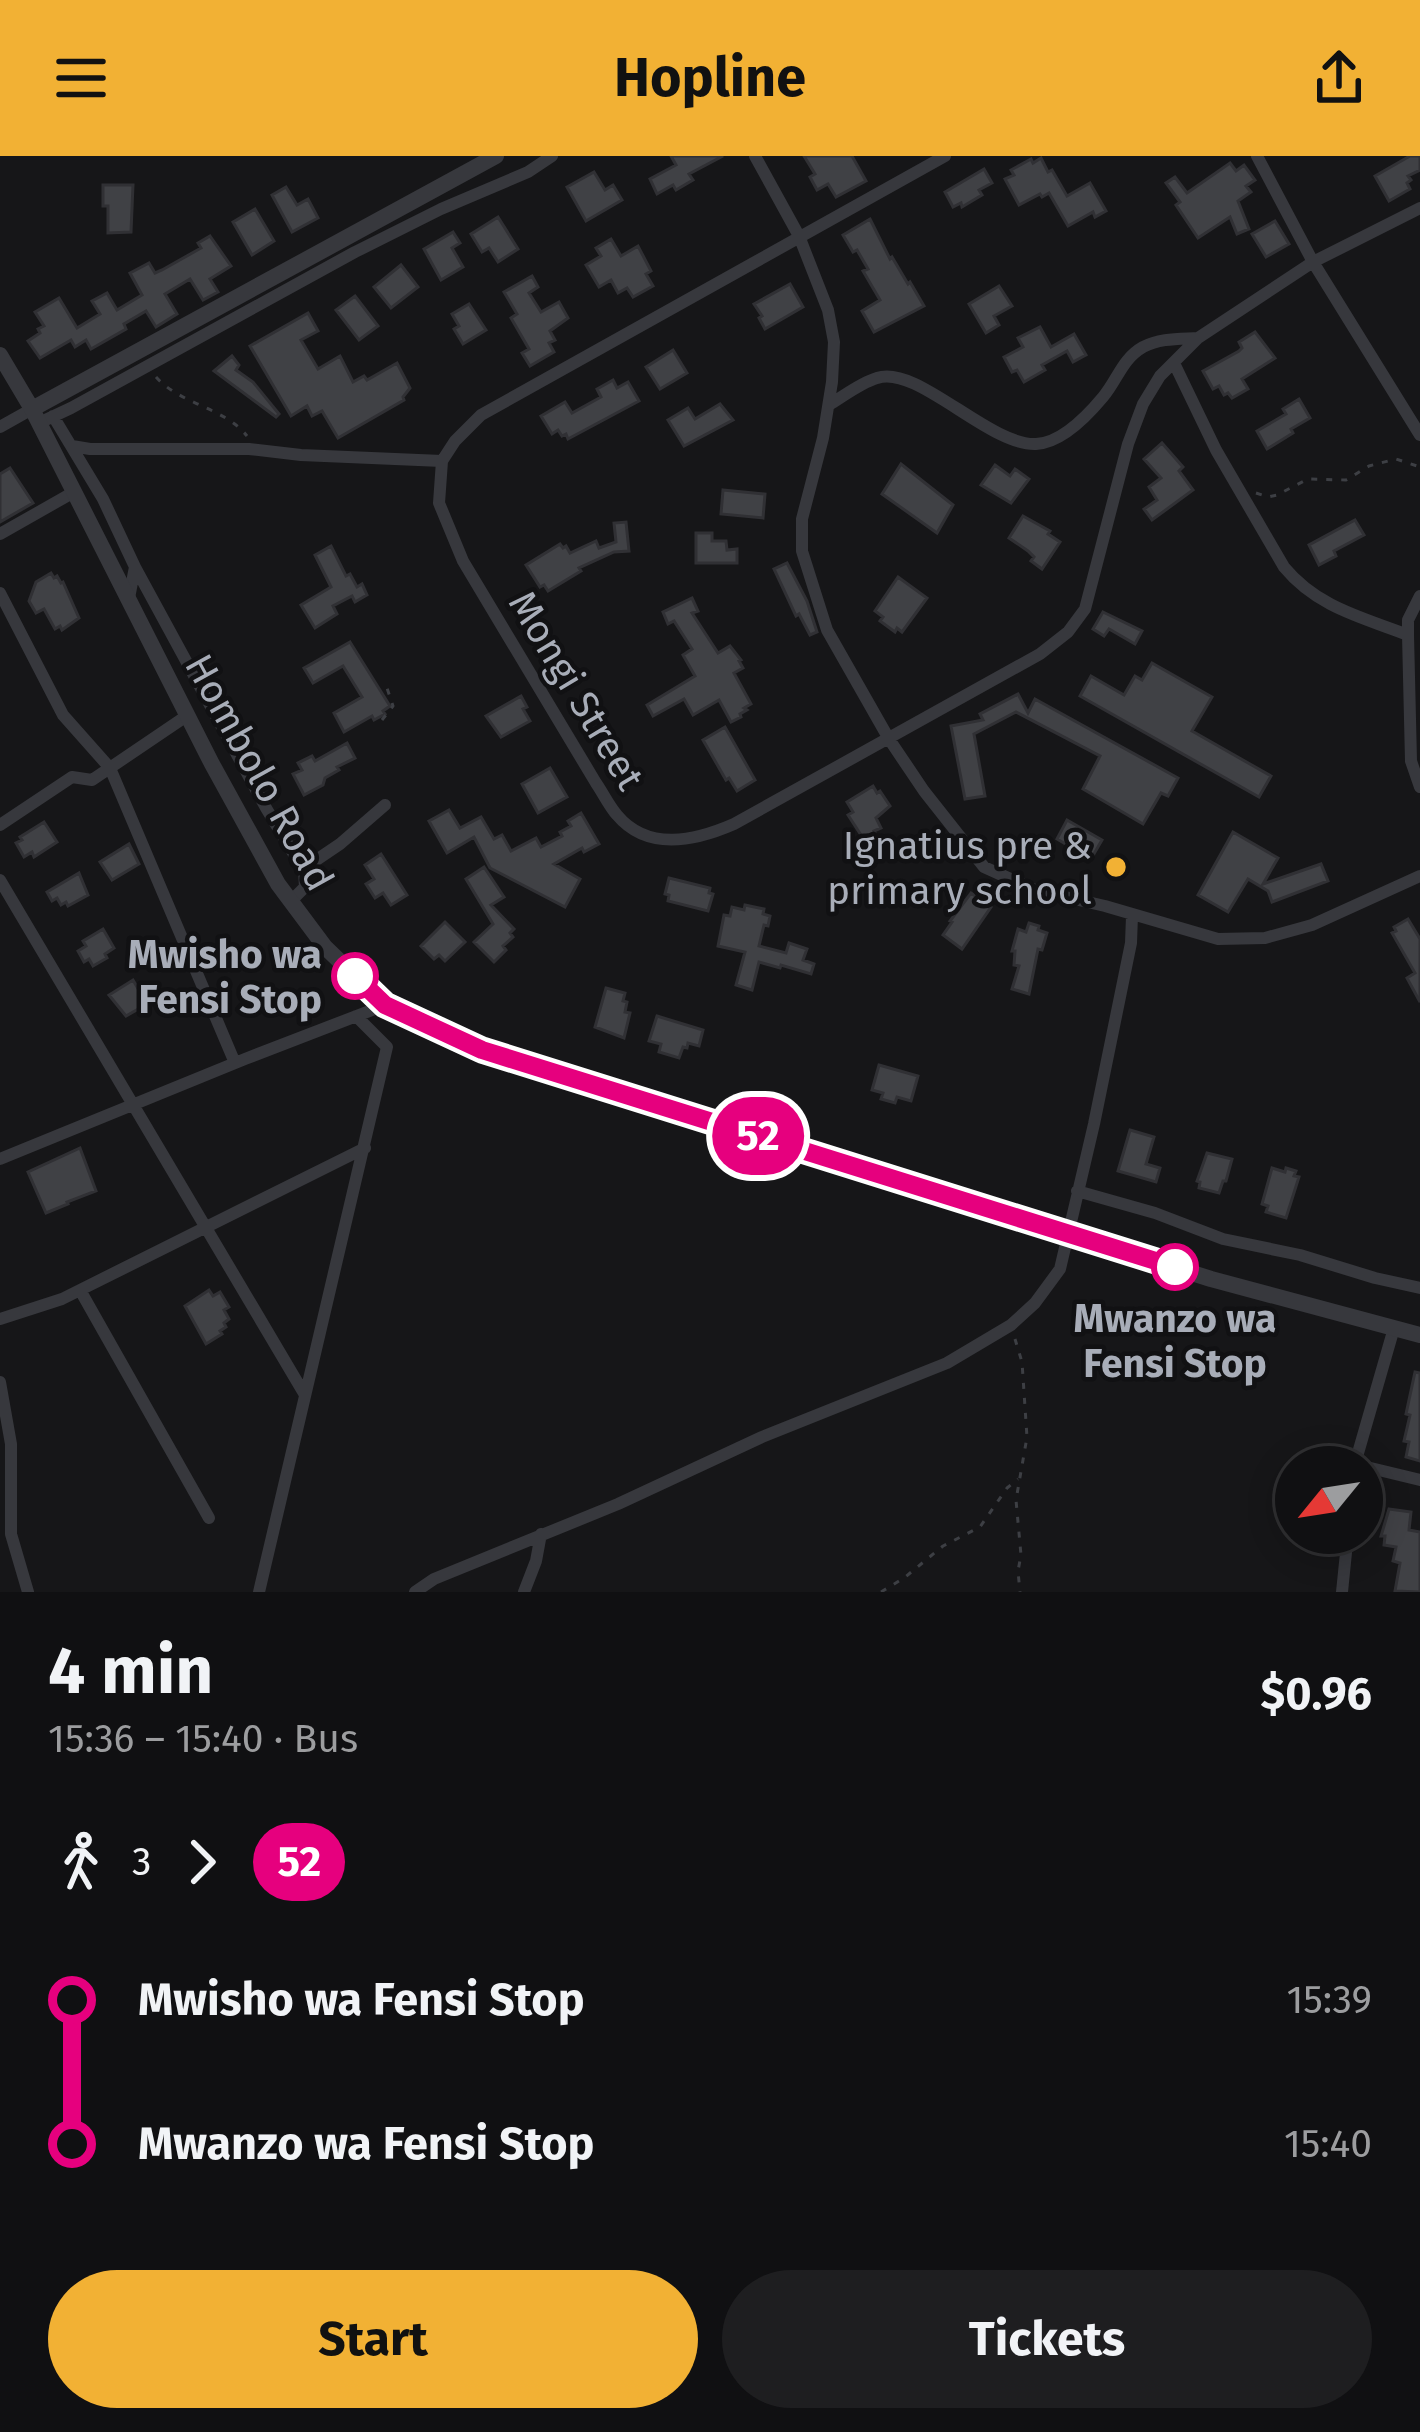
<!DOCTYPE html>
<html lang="en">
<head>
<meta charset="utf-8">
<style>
  body { margin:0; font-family:"Fira Sans",sans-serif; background:#1e1e20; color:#f1f3f6; height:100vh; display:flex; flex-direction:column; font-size:45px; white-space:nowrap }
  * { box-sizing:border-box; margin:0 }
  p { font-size:39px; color:#9c9d9f }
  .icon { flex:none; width:66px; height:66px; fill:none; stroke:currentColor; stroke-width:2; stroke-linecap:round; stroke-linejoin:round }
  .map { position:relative; height:1436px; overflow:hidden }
  .side { display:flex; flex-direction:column; background:#101012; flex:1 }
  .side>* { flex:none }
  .badge { padding:0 24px; border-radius:39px; font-size:42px; line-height:78px }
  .needle { width:78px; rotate:240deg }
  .fabs { position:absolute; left:1275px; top:1290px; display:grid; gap:24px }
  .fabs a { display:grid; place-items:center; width:108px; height:108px; border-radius:50%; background:#101012; box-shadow:0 6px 30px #0003,0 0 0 3px #303032; font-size:60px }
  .map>.badge { position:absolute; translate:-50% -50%; box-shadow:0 0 0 6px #fff }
  .legs { display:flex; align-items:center; gap:18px; height:132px; padding:0 48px; font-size:39px }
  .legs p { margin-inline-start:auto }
  .overview { display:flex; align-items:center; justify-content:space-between; height:204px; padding:0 48px }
  h1 { font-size:66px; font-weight:700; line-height:90px }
  .button { display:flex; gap:24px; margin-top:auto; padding:24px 48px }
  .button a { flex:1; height:138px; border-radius:72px; background:#f2b134; color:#111; font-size:48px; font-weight:700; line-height:138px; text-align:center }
  .button a+a { background:#1e1e20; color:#f1f3f6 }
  ul { padding:0 48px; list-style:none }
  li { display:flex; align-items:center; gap:42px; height:144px; font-size:45px }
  li i { display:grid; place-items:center; width:18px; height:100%; margin:0 15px; background:currentColor }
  li i::after { content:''; width:30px; height:30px; margin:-15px; border:9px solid; border-radius:50%; background:#101012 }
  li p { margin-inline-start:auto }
  li:first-child i { background:linear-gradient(#0000 50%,currentColor 0) }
  li:last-child i { background:linear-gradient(currentColor 50%,#0000 0) }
  header { display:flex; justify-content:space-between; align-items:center; height:156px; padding:0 48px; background:#f2b134; color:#111; font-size:54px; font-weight:700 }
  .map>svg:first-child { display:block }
  .building { fill:#404145; stroke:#303034; stroke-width:3 }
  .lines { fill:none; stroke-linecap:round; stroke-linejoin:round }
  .path { stroke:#3d3f44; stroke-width:3; stroke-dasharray:6 9; stroke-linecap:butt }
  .minor { stroke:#37383d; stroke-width:12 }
  .tertiary { stroke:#37383d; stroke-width:16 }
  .line-1-casing { stroke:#fff; stroke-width:27 }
  .line-1 { stroke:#e6007e; stroke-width:18 }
  .poi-dot { fill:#f2b134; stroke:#111113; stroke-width:4.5 }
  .stop-1-dot { fill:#fff; stroke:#e6007e; stroke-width:6 }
  .labels { text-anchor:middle; stroke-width:9; stroke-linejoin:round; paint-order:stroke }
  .street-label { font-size:39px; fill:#a8adb8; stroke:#111113 }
  .poi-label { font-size:39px; fill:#a8adb8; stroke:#111113; text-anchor:end }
  .stop-label { font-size:39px; font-weight:bold; fill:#a8adb8; stroke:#111113; text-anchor:end }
</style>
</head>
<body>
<header><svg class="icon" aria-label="menu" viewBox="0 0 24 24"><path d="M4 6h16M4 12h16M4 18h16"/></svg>Hopline<svg class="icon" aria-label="share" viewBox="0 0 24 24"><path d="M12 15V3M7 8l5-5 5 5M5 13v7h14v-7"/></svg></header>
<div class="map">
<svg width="1420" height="1436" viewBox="0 0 1420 1436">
  <rect width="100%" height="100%" fill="#161618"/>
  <path class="building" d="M671 0H723L689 18 693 24 676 34 673 29 657 38 650 23 676 9Z
    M804 0H852L866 25 836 41 828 28 817 34 810 21 815 18Z
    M1410 0H1420V14L1408 20 1411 24 1407 27 1410 33 1389 45 1375 20Z
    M1041 2 1048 16 1052 14 1067 40 1090 27 1106 55 1095 61 1093 56 1068 70 1049 37 1042 41 1040 38 1019 49 1005 23 1014 19 1011 14 1031 3 1033 7Z
    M1230 7 1236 15 1244 9 1255 24 1246 30 1251 36 1238 45 1249 73 1237 78 1230 61 1198 82 1176 49 1180 46 1166 27 1175 21 1187 37Z
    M984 13 992 27 979 34 982 39 962 51 961 47 953 51 945 36Z
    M594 16 605 34 613 29 622 44 586 65 567 31Z
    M103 29H133L131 76 108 77V50H103Z
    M286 31 297 49 308 43 318 62 292 76 272 39Z
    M255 53 274 85 252 99 233 66Z
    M498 61 518 93 498 106 489 92 482 96 471 78Z
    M870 63 890 103 892 101 908 128 910 126 924 150 874 176 862 155 880 144 863 115 868 113 857 94 853 96 843 79Z
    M1275 65 1289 88 1266 101 1252 78Z
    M453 76 460 87 452 92 463 111 441 124 424 93Z
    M210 80 231 110 210 123 218 136 203 144 190 123 165 138 177 158 156 171 146 155 124 168 126 173 91 193 86 184 75 191 71 184 40 202 28 185 40 177 38 173 44 170 35 156 59 142 77 172 100 158 92 145 107 137 117 154 142 139 130 117 149 107 155 117 162 114 201 92 198 87Z
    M611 83 621 100 638 90 651 115 646 118 653 130 633 141 627 132 618 137 611 124 599 131 586 109 601 100 596 92Z
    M401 109 418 131 391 152 374 131Z
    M532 120 538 131 529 137 541 156 559 146 568 162 550 175 555 184 549 187 554 196 530 210 522 197 529 193 511 162 517 158 504 136Z
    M790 128 803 151 765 173 759 162 762 160 754 148Z
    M999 130 1012 150 994 160 999 169 986 177 969 148Z
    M355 140 378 170 359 184 336 154Z
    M469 148 486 174 463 188 454 173 459 170 452 158Z
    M308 157 318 175 301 184 318 213 340 200 353 226 364 220 367 224 397 207 410 232 403 241 404 244 338 282 322 255 312 260 307 250 291 260 250 190Z
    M1040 171 1051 191 1074 178 1086 199 1073 206 1067 195 1042 209 1045 214 1024 226 1017 214 1012 216 1004 201 1023 191 1018 182Z
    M1255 176 1275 202 1242 223 1248 233 1232 242 1228 237 1224 239 1219 230 1213 233 1203 215 1239 195 1242 192 1239 186Z
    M673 194 687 217 660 233 646 211Z
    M232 200 239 209 236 214 253 226 279 258 276 261 214 215Z
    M613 224 617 232 628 226 639 245 568 283 566 278 562 280 558 274 552 278 541 260 565 246 572 257 601 241 597 233Z
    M1299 243 1310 262 1291 273 1293 277 1267 293 1257 275 1286 258 1283 253Z
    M720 248 733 264 684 290 668 264 688 252 695 263Z
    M1162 287 1183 311 1179 315 1193 334 1152 364 1144 353 1157 344 1149 331 1161 322 1144 303Z
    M901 308 953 349 937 377 882 338Z
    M995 309 1010 320 1015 313 1029 323 1011 347 981 329Z
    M10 312 33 347 0 366V318Z
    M723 334 765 338 763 362 721 358Z
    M1023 360 1050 375 1048 378 1060 386 1042 413 1031 405 1034 401 1028 395 1009 382Z
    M1355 364 1364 379 1334 395 1336 400 1319 409 1309 389Z
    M626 366 629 395 614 396 579 412 581 415 548 435 544 429 540 431 526 409 560 388 563 392 566 390 570 397 596 385 599 392 616 386 614 367Z
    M696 377H712V385H726L727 394 737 393V407H696Z
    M331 390 346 420 350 418 357 431 362 428 367 439 355 446 352 440 333 450 337 458 315 472 301 449 331 431 315 399Z
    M787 407 807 445 817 476 810 479 799 458 796 460 774 413Z
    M51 417 54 422 57 420 61 427 63 426 79 462 62 474 60 470 55 473 44 453 36 457 29 445 36 426Z
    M898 421 927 442 902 476 897 472 895 476 880 465 883 461 875 455Z
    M692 442 698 455 692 457 718 497 730 490 741 504 739 505 743 512 734 517 751 548 744 552 747 554 740 558 741 561 731 566 719 544 693 559 684 543 653 560 647 549 695 520 683 499 692 493 674 465 668 468 663 456Z
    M1103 456 1142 475 1135 488 1109 473 1104 480 1093 473Z
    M350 486 390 550 383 555 385 558 374 564 372 560 344 576 334 557 362 541 343 510 313 527 304 512Z
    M1152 507 1212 541 1192 575 1271 620 1259 641 1080 540 1091 520 1124 539 1135 520 1142 524Z
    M1018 538 1028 557 1035 543 1178 622 1168 640 1161 637 1143 668 1083 633 1100 600 1016 556 974 578 985 640 965 643 951 570 983 564 980 558Z
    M521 540 527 551 523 553 530 565 501 581 486 560Z
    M725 571 755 624 737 635 729 622 726 624 703 584Z
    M347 587 355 602 337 611 339 614 325 622 323 629 304 639 293 618 302 614 298 607 312 600 315 605Z
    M550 612 567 641 538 657 522 628Z
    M873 630 877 637 880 635 890 650 876 662 881 672 874 675 882 691 872 696 848 659 853 656 847 646Z
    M449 654 460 672 481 661 494 683 502 679 511 695 536 682 541 691 562 680 560 676 571 670 568 665 581 657 599 688 584 696 582 692 554 708 580 723 565 751 490 712 474 681 447 697 429 665Z
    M1067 664 1102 684 1091 703 1057 683Z
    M44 666 57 686 34 701 32 696 24 701 16 687 22 684 20 681Z
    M1233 676 1278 702 1263 728 1321 708 1328 725 1272 746 1268 735 1248 723 1228 756 1198 739Z
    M129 688 139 708 112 724 100 706Z
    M381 698 407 739 391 749 383 737 375 742 366 728 374 723 365 709Z
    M484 711 504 741 491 749 514 773 510 777 513 781 503 790 506 794 494 806 474 786 493 768 466 723Z
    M79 717 88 739 68 750 66 746 61 749 57 742 52 745 47 736Z
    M669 722 710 732 709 737 713 738 708 755 668 745 669 739 665 738Z
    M971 737 991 751 962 793 943 779 952 766 950 765Z
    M745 749 764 753 763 758 770 760 768 770 764 769 759 790 786 797 789 787 807 793 803 804 814 808 811 818 781 809 780 812 759 806 752 834 736 829 745 796 718 790 724 759 730 760 732 751 744 754Z
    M1408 763 1420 783V846L1407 822 1415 817 1392 777 1396 775 1394 771Z
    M445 766 465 786 445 805 439 799 434 803 421 790Z
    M1029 767 1039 770 1038 774 1047 777 1042 794 1038 793 1029 838 1012 833 1019 810 1014 809 1015 795H1012L1018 773 1026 776Z
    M103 773 114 792 105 798 107 802 93 810 89 803 84 806 78 795 86 790 83 785Z
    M133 824 147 848 126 860 109 839Z
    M606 832 625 837 623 845 627 846 625 856 630 857 624 882 595 871Z
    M657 860 703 874 699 890 688 887 687 892 683 891 679 902 659 896 661 888 649 885Z
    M879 909 918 920 911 945 897 941 895 947 881 943 883 937 872 934Z
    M1130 974 1154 981 1146 1008 1160 1012 1156 1026 1118 1015Z
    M80 992 96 1035 67 1046 68 1048 46 1057 28 1016Z
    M1207 997 1232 1003 1226 1025H1223L1219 1037 1199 1032 1200 1026 1197 1025Z
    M1272 1012 1285 1016 1286 1012 1296 1015 1294 1020 1299 1021 1286 1062 1266 1056 1268 1050 1262 1048Z
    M209 1134 213 1140 220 1136 229 1151 224 1154 229 1163 224 1167 226 1171 220 1175 222 1178 206 1188 185 1150Z
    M1415 1216 1420 1217V1305L1406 1301 1409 1286 1404 1285 1410 1259 1406 1258Z
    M1389 1353 1411 1356 1409 1374 1420 1376V1436L1395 1435 1400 1407 1393 1405 1396 1391 1384 1389 1385 1380H1381Z"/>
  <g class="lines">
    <path class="path" d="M156 221C181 249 224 251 247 280
      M1256 337 1268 341 1277 339 1308 323 1346 324 1369 310 1396 303 1420 311
      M382 564 393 550 385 526
      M1015 1183 1022 1206 1027 1281 1016 1344 1021 1399 1018 1415 1020 1436
      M881 1436 904 1422 943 1390 980 1371 1007 1332 1018 1323"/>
    <path class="minor" d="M755 0 799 80 828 154 834 186 832 226 823 282 802 363V395L827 474 889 583 924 635 984 711 1035 734 1105 750 1218 783 1265 782 1312 769 1420 720
      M945 0 481 259 455 285 442 305 439 347 463 405 596 627C603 637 609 650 617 659 648 696 695 685 734 668L1040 498 1068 476 1085 453 1128 288 1143 248 1160 220 1198 182 1313 106 1420 52
      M1257 0 1313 106 1420 279
      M1174 207 1216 294 1284 411C1317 451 1361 461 1408 479
      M829 249C844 240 860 227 877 222 917 208 989 290 1036 288 1061 287 1088 259 1103 241 1118 223 1122 203 1143 191 1160 182 1179 183 1197 182
      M53 260 103 343 135 411 129 442
      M39 267 71 252 355 96 441 53 528 16 552 0
      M0 271 32 253
      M72 290 90 293H249L301 299 442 305
      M0 378 74 336
      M135 411 266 652 304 715 305 731 291 745
      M0 437 63 559 110 612 235 907
      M1420 440 1408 464V479L1411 605 1420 631
      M0 669 72 621 92 624 188 559
      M303 713 340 688 385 649
      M0 724 305 1239
      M0 1003 245 903 385 849
      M1077 1035 1155 1057 1223 1083 1300 1099 1375 1122 1420 1132
      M80 1134 209 1362
      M0 1163 62 1143 365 992
      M0 1226 11 1288V1378L28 1436
      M1354 1308 1420 1324
      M1354 1311 1394 1172
      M259 1436 387 891 356 860
      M415 1436 434 1423 618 1348 762 1281 947 1207 1011 1169 1035 1147 1060 1113 1094 968 1131 787 1132 760
      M524 1436 536 1405 541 1378
      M1342 1436 1348 1377"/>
    <path class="tertiary" d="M0 199 32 253 212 608 278 728 325 791 385 849 482 894 1211 1123 1420 1179
      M32 253 496 0"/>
  </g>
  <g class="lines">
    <g class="line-1-casing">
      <path id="line-1" d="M355 820 385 849 482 894 1175 1111"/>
    </g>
    <use href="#line-1" class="line-1"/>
  </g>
  <circle class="poi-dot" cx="1116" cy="711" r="12"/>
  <g class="stop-1-dot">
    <circle cx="355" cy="820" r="21"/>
    <circle cx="1175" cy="1111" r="21"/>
  </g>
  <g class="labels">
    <g class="street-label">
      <text transform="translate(577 534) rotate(59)" y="14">Mongi Street</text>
      <text transform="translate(260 616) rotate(61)" y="14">Hombolo Road</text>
    </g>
    <g class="poi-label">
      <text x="1092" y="703">Ignatius pre &amp;<tspan x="1092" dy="45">primary school</tspan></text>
    </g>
    <g class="stop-label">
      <text x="322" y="812">Mwisho wa<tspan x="322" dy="45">Fensi Stop</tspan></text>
      <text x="1175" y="1176" text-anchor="middle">Mwanzo wa<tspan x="1175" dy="45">Fensi Stop</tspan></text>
    </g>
  </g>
</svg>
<div class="fabs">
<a><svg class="needle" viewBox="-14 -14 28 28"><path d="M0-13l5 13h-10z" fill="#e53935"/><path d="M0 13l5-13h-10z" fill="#9c9d9f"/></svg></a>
</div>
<b class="badge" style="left:758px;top:980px;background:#e6007e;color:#fff">52</b>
</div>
<section class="side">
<div class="overview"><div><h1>4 min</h1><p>15:36 – 15:40 · Bus</p></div><b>$0.96</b></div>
<div class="legs"><svg class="icon" aria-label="walk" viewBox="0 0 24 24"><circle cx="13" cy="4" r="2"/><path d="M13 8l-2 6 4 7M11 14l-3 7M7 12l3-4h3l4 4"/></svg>3<svg class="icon" aria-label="forward" viewBox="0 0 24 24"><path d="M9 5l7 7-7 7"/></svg><b class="badge" style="background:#e6007e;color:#fff">52</b></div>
<ul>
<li><i style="color:#e6007e"></i><b>Mwisho wa Fensi Stop</b><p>15:39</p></li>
<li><i style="color:#e6007e"></i><b>Mwanzo wa Fensi Stop</b><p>15:40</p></li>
</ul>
<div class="button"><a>Start</a><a>Tickets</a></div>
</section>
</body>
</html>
